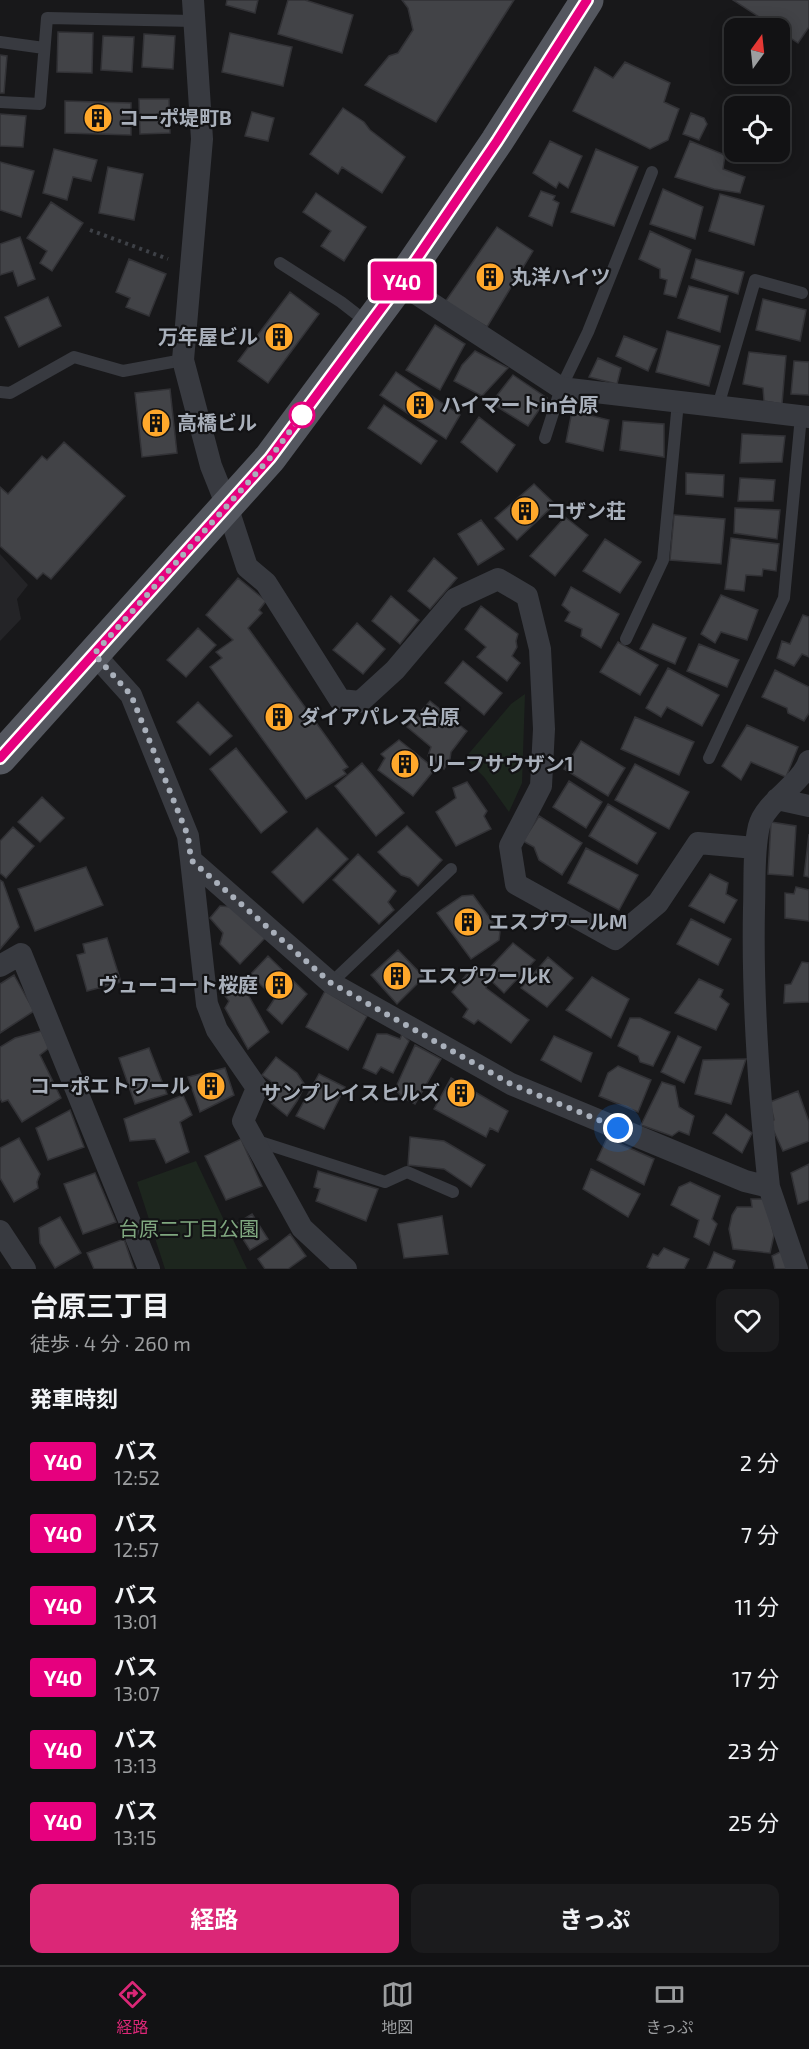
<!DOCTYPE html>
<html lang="ja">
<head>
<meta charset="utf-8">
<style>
  body { margin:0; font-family:"Exo 2","Noto Sans JP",sans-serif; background:#1b1b1d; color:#f1f3f6; height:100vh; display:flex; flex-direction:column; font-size:22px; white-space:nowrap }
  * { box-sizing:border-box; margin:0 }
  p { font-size:20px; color:#9c9ea0 }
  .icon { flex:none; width:33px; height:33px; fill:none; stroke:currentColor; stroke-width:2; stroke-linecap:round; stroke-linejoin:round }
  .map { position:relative; height:1269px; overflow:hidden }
  .sheet { display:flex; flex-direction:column; background:#121214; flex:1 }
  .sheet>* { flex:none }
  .badge { padding:0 12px; border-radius:4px; font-size:21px; line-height:39px }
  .needle { width:39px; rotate:15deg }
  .buttons { position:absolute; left:724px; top:18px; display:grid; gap:12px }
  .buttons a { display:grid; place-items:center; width:66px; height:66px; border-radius:12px; background:#121214; box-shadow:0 3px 15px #0003,0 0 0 2px #313234; font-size:30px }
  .you { position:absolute; width:30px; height:30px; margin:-15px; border:4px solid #fff; border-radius:50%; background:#1a73e8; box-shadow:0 0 0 9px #1a73e833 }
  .map>.badge { position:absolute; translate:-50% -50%; box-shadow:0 0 0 3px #fff }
  h2 { padding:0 30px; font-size:22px; line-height:54px }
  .round { display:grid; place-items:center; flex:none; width:63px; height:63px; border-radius:12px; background:#1b1b1d }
  .headline { display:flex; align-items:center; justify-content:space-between; height:102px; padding:0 30px }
  h1 { font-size:28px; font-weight:700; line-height:45px }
  .action { display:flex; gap:12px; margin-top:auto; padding:12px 30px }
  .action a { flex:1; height:69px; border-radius:12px; background:#db2777; color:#fff; font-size:24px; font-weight:700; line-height:69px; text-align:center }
  .action a+a { background:#1b1b1d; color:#f1f3f6 }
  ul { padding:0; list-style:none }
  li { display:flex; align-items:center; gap:18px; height:72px; padding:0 30px }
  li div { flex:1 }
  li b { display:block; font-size:22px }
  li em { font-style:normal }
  li .badge { min-width:66px; font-weight:700; text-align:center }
  .dock { display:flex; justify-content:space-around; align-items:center; height:84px; border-top:2px solid #313234; background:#121214; font-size:16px; color:#9c9ea0 }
  .dock a { display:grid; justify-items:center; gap:3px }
  .dock .selected { color:#db2777 }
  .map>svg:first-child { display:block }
  .built { fill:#242427 }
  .green { fill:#1d261e }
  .building { fill:#424347; stroke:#323236; stroke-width:1.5 }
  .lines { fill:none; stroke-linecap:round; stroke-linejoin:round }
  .path { stroke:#3e4147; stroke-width:4; stroke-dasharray:3 4.5; stroke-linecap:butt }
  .service { stroke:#383a40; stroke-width:12 }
  .minor { stroke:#383a40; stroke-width:22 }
  .primary { stroke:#54575f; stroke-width:33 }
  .line-casing { stroke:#fff; stroke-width:14 }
  .line { stroke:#e6007e; stroke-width:9 }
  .walk { stroke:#a9b0bb; stroke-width:6; stroke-dasharray:0 10.8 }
  .stop-dot { fill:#fff; stroke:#e6007e; stroke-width:3 }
  .labels { text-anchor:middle; stroke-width:4.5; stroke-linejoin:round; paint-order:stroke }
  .poi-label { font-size:20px; font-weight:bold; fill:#a9b0bb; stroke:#131315; text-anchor:start }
  .park-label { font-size:20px; fill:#7fa77f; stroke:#131315 }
</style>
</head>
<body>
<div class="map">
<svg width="809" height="1269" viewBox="0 0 809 1269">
  <rect width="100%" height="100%" fill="#18181a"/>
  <path class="built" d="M0 554 28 585 17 599 21 619 0 641Z"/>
  <path class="green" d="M525 694 522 783 509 812 484 777 465 758 511 704Z
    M196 1161 247 1269H165L137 1182Z"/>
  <path class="building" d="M227 0H258L255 13 226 5Z
    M288 0H305L353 15 342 53 278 34Z
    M402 0H514L436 122 365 85 389 56 398 53 413 30 408 8Z
    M733 0H809V27L798 43 780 31V28H776Z
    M58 32 93 33 92 73 57 72Z
    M230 33 292 47 283 86 222 72Z
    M144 34 175 36 173 69 142 67Z
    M103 36 134 37 132 72 101 70Z
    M0 55 7 56 4 93H0Z
    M625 62 670 83 664 102 679 109 668 140 650 149 573 111 595 67 613 78Z
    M139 99H169L170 133 140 134Z
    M65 101 131 103V135L65 133Z
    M343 108 364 122 370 130 405 157 382 193 342 167 338 174 310 154Z
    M252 112 274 118 268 141 245 136Z
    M691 113 704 118 707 124 699 140 683 134Z
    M0 114 26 116 23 147 0 146Z
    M550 141 582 156 568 188 559 182 556 188 533 173Z
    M690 141 725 155 723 169 745 177 740 193 714 189 675 177Z
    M54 149 97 160 91 181 73 177 67 200 43 193Z
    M596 149 638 167 614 226 571 212Z
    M0 162 34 171 21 217 0 210Z
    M108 167 143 174 134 220 99 213Z
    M663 189 703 207 695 239 650 224Z
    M541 191 555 196 553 200 559 203 552 226 529 216Z
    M316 193 366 227 344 261 321 246 331 231 303 212Z
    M720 194 764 206 754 245 709 231Z
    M51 202 83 223 52 271 40 263 47 251 27 238Z
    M497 227 533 251 487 327 445 302Z
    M650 231 691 250 676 297 664 294 667 280 660 278V269L639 259Z
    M20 237 35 279 18 286 13 271 0 275V244Z
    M129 259 166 274 149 316 126 307 130 298 116 292Z
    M696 259 744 272 738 294 691 278Z
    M689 286 728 296 720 332 678 318Z
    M290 292 319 314 268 383 238 361Z
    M48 297 61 326 19 347 5 317Z
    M763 299 806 310 800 341 756 330Z
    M435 325 465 344 440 390 406 370Z
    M667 331 720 346 709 386 656 372Z
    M624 336 657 349 648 371 616 356Z
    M475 351 508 368 482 396 454 381 462 365Z
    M749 352 786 356 782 404 764 401 763 388 743 384Z
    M598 358 621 368 617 384 589 377Z
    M794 361 809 362V395L791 394Z
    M396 372 460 415 446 439 380 395Z
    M513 375 547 398 528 426 491 403Z
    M170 389 177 453 142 457 135 393Z
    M384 405 437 441 421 464 368 428Z
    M572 411 609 420 603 451 566 442Z
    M479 417 515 445 497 472 461 442Z
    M623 421 664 424V457L620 450Z
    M742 434 785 436 782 462 740 463Z
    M64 442 125 496 51 579 43 573 37 579 0 546V487L8 494 42 456 47 460Z
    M686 473 724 475 723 497 686 494Z
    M740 478 775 480 773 501H738Z
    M534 484 555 504 517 540 495 518Z
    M735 508 780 510 777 539 734 533Z
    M674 515 725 519 721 564 670 560Z
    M565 517 588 535 555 576 530 556Z
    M481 520 504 549 478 565 458 534Z
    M731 538 779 544 776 571 763 569 762 576 746 575 744 591 725 589Z
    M605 539 641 562 620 593 583 571Z
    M434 558 457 578 430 609 408 591Z
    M238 578 266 601 259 610 262 613 248 628 348 767 343 770 346 774 306 799 210 667 222 658 216 652 233 640 206 615Z
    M571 587 619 614 601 648 581 636 582 629 565 621 570 612 562 605Z
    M721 595 758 610 747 640 721 632 715 643 701 634Z
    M391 596 419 620 400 644 372 621Z
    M481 606 518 634 516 641 517 647 512 656 520 663 507 681 477 657 486 647 465 629Z
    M803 615 809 617V657L802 654 794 666 777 658 782 641 790 644Z
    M357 623 385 649 363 674 333 650Z
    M653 624 686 638 675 664 640 649Z
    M198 628 216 645 186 677 167 660Z
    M618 642 658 665 640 695 600 672Z
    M699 644 739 660 727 687 687 671Z
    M463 661 502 693 484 715 445 683Z
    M668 668 719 695 702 726 667 707 661 717 646 708Z
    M775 670 809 687V713L804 721 788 713 787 708 762 697Z
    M430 701 467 731 451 752 450 759 444 769 428 756 431 747 407 727Z
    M198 702 232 736 210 755 177 722Z
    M635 717 694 742 679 775 621 749Z
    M747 725 798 747 786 777 751 762 741 780 722 766Z
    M399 740 435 769 413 796 378 770 385 758 381 754Z
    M581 741 625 768 608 796 564 769Z
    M236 748 287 812 261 833 210 769Z
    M362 763 404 813 376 836 335 786Z
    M635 764 689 792 669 829 615 800Z
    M569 781 602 802 586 828 553 807Z
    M467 782 487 811 484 816 491 829 456 846 436 812 456 798 453 788Z
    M42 797 64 818 40 842 18 822Z
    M608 804 656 833 637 864 589 836Z
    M539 816 582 843 562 875 539 860 534 847 523 841Z
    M771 822 796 826 793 876 768 874Z
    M407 826 442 860 418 886 410 878 401 875 378 852Z
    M13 827 34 846 6 878 0 873V841Z
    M317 828 348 859 303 903 272 872Z
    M809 834V877L804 876Z
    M586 848 638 875 619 910 568 883Z
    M358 854 396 891 388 902 394 910 379 924 333 880Z
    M86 867 103 905 35 931 18 889Z
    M710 874 728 883 726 894 737 900 724 923 689 906Z
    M0 880 3 882 19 927 0 949Z
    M796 887 809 890V921L785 918V893L794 894Z
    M473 895 500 932 499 940 471 959 437 913 462 896Z
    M220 906 233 907 266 937 240 964 220 944 223 933 210 918Z
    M691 919 731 939 718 965 677 944Z
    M107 938 121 982 87 991 77 955 85 953 83 944Z
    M513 943 535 960 504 993 484 974Z
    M398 950 424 977 397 1004 371 975Z
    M268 956 307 994 282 1024 267 1010 275 998 250 975Z
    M548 957 573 978 547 1007 521 988Z
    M802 962 809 963V1002L784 1003 785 985 791 984Z
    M478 970 488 982 486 988 529 1020 511 1043 478 1020 474 1024 463 1017 468 1009 452 992 467 974Z
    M14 975 34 1011 0 1033V984Z
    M592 977 629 999 611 1038 566 1010Z
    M699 979 723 990 720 997 729 1004 716 1030 675 1013Z
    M241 982 269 1032 248 1049 225 1008 229 1001 222 992Z
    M325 991 367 1016 348 1050 306 1027Z
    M630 1018H640L670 1032 653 1066 640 1062 638 1056 618 1046Z
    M41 1031 49 1048 40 1055 61 1098 22 1122 8 1100 2 1102 0 1098V1047L15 1038Z
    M377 1034H387L400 1039 402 1034 409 1041 393 1073 381 1067 376 1074 363 1068Z
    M554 1036 592 1053 581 1082 541 1060Z
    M678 1036 701 1047 684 1083 661 1072Z
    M415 1045 441 1059 415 1104 402 1097 395 1089Z
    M149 1048 167 1094 135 1104 119 1058Z
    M276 1057 297 1073 305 1085 297 1101 287 1116 271 1103 275 1094 270 1090 272 1082 262 1075Z
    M746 1059 731 1104 695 1094 703 1060Z
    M618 1066 651 1080 638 1112 599 1096 608 1073Z
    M225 1068 234 1095 200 1112 188 1077Z
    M319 1074 345 1087 324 1129 296 1116Z
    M451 1078 508 1111 498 1132 490 1128 486 1137 434 1109Z
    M662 1082 675 1086 679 1107 694 1116 689 1135 679 1131 672 1136 641 1125Z
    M798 1091 809 1122V1141L783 1151 770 1123 774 1120 770 1102Z
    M183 1095 192 1115 180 1122 189 1152 166 1163 155 1139 130 1141 124 1119Z
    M70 1110 84 1147 48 1160 36 1128Z
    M726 1114 752 1133 742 1153 713 1133Z
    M410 1137 444 1141 485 1165 471 1187 444 1169 408 1165Z
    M19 1138 40 1174 37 1182 38 1188 14 1202 0 1178V1148Z
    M607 1138 654 1159 644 1185 597 1160Z
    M241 1139 262 1186 226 1200 205 1156Z
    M809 1164V1200L798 1204 791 1173Z
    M591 1169 640 1194 628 1217 583 1189Z
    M318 1171 378 1189 366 1221 316 1201 320 1189 314 1187Z
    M95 1173 116 1222 83 1234 64 1184Z
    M690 1182 720 1196 712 1219 717 1224 709 1245 694 1237 699 1220 671 1205 679 1187Z
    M751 1199H765L774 1235 770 1253 733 1249 729 1229 732 1215 737 1207H752Z
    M252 1214 268 1239 250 1250 234 1225Z
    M442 1216 448 1254 404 1258 398 1224Z
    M60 1217 81 1253 55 1268 40 1243 39 1228Z
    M290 1234 306 1256 288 1269H265L258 1259Z
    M124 1239 134 1269H94L87 1253Z
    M664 1248 689 1259 684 1269H651L647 1267 653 1254 658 1256Z
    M782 1251 787 1269H775L772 1256Z
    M714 1252 735 1261 732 1269H707Z"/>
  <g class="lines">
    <path class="path" d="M90 230 168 259"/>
    <path class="service" d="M0 42 44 48
      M0 102 40 104 47 18 194 21
      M280 263 341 302 368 323
      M0 392 10 393 74 357 123 371 183 360
      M718 406 755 280 802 293
      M545 438 561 388 588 332 652 172
      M626 639 663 560 678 402
      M709 758 784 598 801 416
      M331 983 451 869
      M254 1140 385 1182 407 1172 453 1192"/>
    <path class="minor" d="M193 0 202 139 183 360 211 466 227 506 247 567 266 583 340 700 360 702 395 670 455 599 498 579 527 596 540 649 544 729 541 786 510 846 516 884 615 939 658 903 698 843 755 848
      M400 283 561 388 809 417
      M94 654 131 695 188 836 191 860 331 983 511 1084 745 1181 769 1187C759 1094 752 1001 754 908 755 881 753 852 759 826 765 802 801 785 809 761
      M777 799 809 806
      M191 860 207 1004 217 1030 257 1088 243 1121 302 1228 346 1269
      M0 966 21 954 149 1269
      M769 1187 797 1269
      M0 1231 25 1269"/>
    <path class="primary" d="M0 758 270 458 400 283 497 141 587 0"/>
  </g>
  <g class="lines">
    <g class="line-casing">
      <path id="line" d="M0 758 270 458 400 283 497 141 587 0"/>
    </g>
    <use href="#line" class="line"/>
    <path class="walk" d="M302 415 270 458 94 654 131 695 188 836 191 860 331 983 511 1084 618 1128"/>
  </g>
  <defs>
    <g id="building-disc" transform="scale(1.5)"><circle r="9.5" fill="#ffa82b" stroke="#131315"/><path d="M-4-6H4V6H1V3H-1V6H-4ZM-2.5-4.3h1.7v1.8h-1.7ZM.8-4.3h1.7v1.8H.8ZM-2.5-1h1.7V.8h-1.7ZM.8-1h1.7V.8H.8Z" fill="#111"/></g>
  </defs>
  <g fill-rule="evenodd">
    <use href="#building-disc" x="98" y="118"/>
    <use href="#building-disc" x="490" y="277"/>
    <use href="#building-disc" x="279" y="337"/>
    <use href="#building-disc" x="420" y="405"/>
    <use href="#building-disc" x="156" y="423"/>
    <use href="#building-disc" x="525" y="511"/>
    <use href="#building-disc" x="279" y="717"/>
    <use href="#building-disc" x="405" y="764"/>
    <use href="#building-disc" x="468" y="922"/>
    <use href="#building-disc" x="397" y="976"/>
    <use href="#building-disc" x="279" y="985"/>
    <use href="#building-disc" x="211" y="1086"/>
    <use href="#building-disc" x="461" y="1093"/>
  </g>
  <circle class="stop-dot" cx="302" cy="415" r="12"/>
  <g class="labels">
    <g class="poi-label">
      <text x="119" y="125">コーポ堤町B</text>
      <text x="511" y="284">丸洋ハイツ</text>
      <text x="258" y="344" text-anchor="end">万年屋ビル</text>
      <text x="441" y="412">ハイマートin台原</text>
      <text x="177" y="430">高橋ビル</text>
      <text x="546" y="518">コザン荘</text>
      <text x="300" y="724">ダイアパレス台原</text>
      <text x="426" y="771">リーフサウザン1</text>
      <text x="489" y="929">エスプワールM</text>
      <text x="418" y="983">エスプワールK</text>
      <text x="258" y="992" text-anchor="end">ヴューコート桜庭</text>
      <text x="190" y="1093" text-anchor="end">コーポエトワール</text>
      <text x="440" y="1100" text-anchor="end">サンプレイスヒルズ</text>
    </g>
    <g class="park-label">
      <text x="189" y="1236">台原二丁目公園</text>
    </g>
  </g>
</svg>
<div class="buttons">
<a><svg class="needle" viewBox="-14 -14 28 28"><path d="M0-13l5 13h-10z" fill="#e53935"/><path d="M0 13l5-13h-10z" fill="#9c9ea0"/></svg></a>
<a><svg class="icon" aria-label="locate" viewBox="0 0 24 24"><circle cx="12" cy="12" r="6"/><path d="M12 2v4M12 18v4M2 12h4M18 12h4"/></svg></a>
</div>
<div class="you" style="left:618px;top:1128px"></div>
<b class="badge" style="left:402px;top:281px;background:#e6007e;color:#fff">Y40</b>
</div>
<section class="sheet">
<div class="headline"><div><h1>台原三丁目</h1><p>徒歩 · 4 分 · 260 m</p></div><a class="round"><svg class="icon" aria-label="heart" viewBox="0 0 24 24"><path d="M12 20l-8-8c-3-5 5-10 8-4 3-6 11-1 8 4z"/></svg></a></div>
<h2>発車時刻</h2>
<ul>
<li><span class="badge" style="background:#e6007e;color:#fff">Y40</span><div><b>バス</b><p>12:52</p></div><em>2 分</em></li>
<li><span class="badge" style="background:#e6007e;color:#fff">Y40</span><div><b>バス</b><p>12:57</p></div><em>7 分</em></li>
<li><span class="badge" style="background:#e6007e;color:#fff">Y40</span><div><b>バス</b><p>13:01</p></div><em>11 分</em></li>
<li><span class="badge" style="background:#e6007e;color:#fff">Y40</span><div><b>バス</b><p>13:07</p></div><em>17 分</em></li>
<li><span class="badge" style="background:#e6007e;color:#fff">Y40</span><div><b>バス</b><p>13:13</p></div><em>23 分</em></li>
<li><span class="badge" style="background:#e6007e;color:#fff">Y40</span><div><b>バス</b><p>13:15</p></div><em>25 分</em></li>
</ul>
<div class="action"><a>経路</a><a>きっぷ</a></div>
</section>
<nav class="dock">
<a class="selected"><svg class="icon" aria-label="directions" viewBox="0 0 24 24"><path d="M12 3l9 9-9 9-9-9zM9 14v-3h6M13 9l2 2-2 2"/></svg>経路</a>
<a><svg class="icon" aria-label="map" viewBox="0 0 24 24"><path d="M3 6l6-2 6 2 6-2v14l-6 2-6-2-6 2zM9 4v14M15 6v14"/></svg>地図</a>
<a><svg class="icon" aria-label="tickets" viewBox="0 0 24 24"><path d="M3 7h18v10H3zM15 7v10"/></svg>きっぷ</a>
</nav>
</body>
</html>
